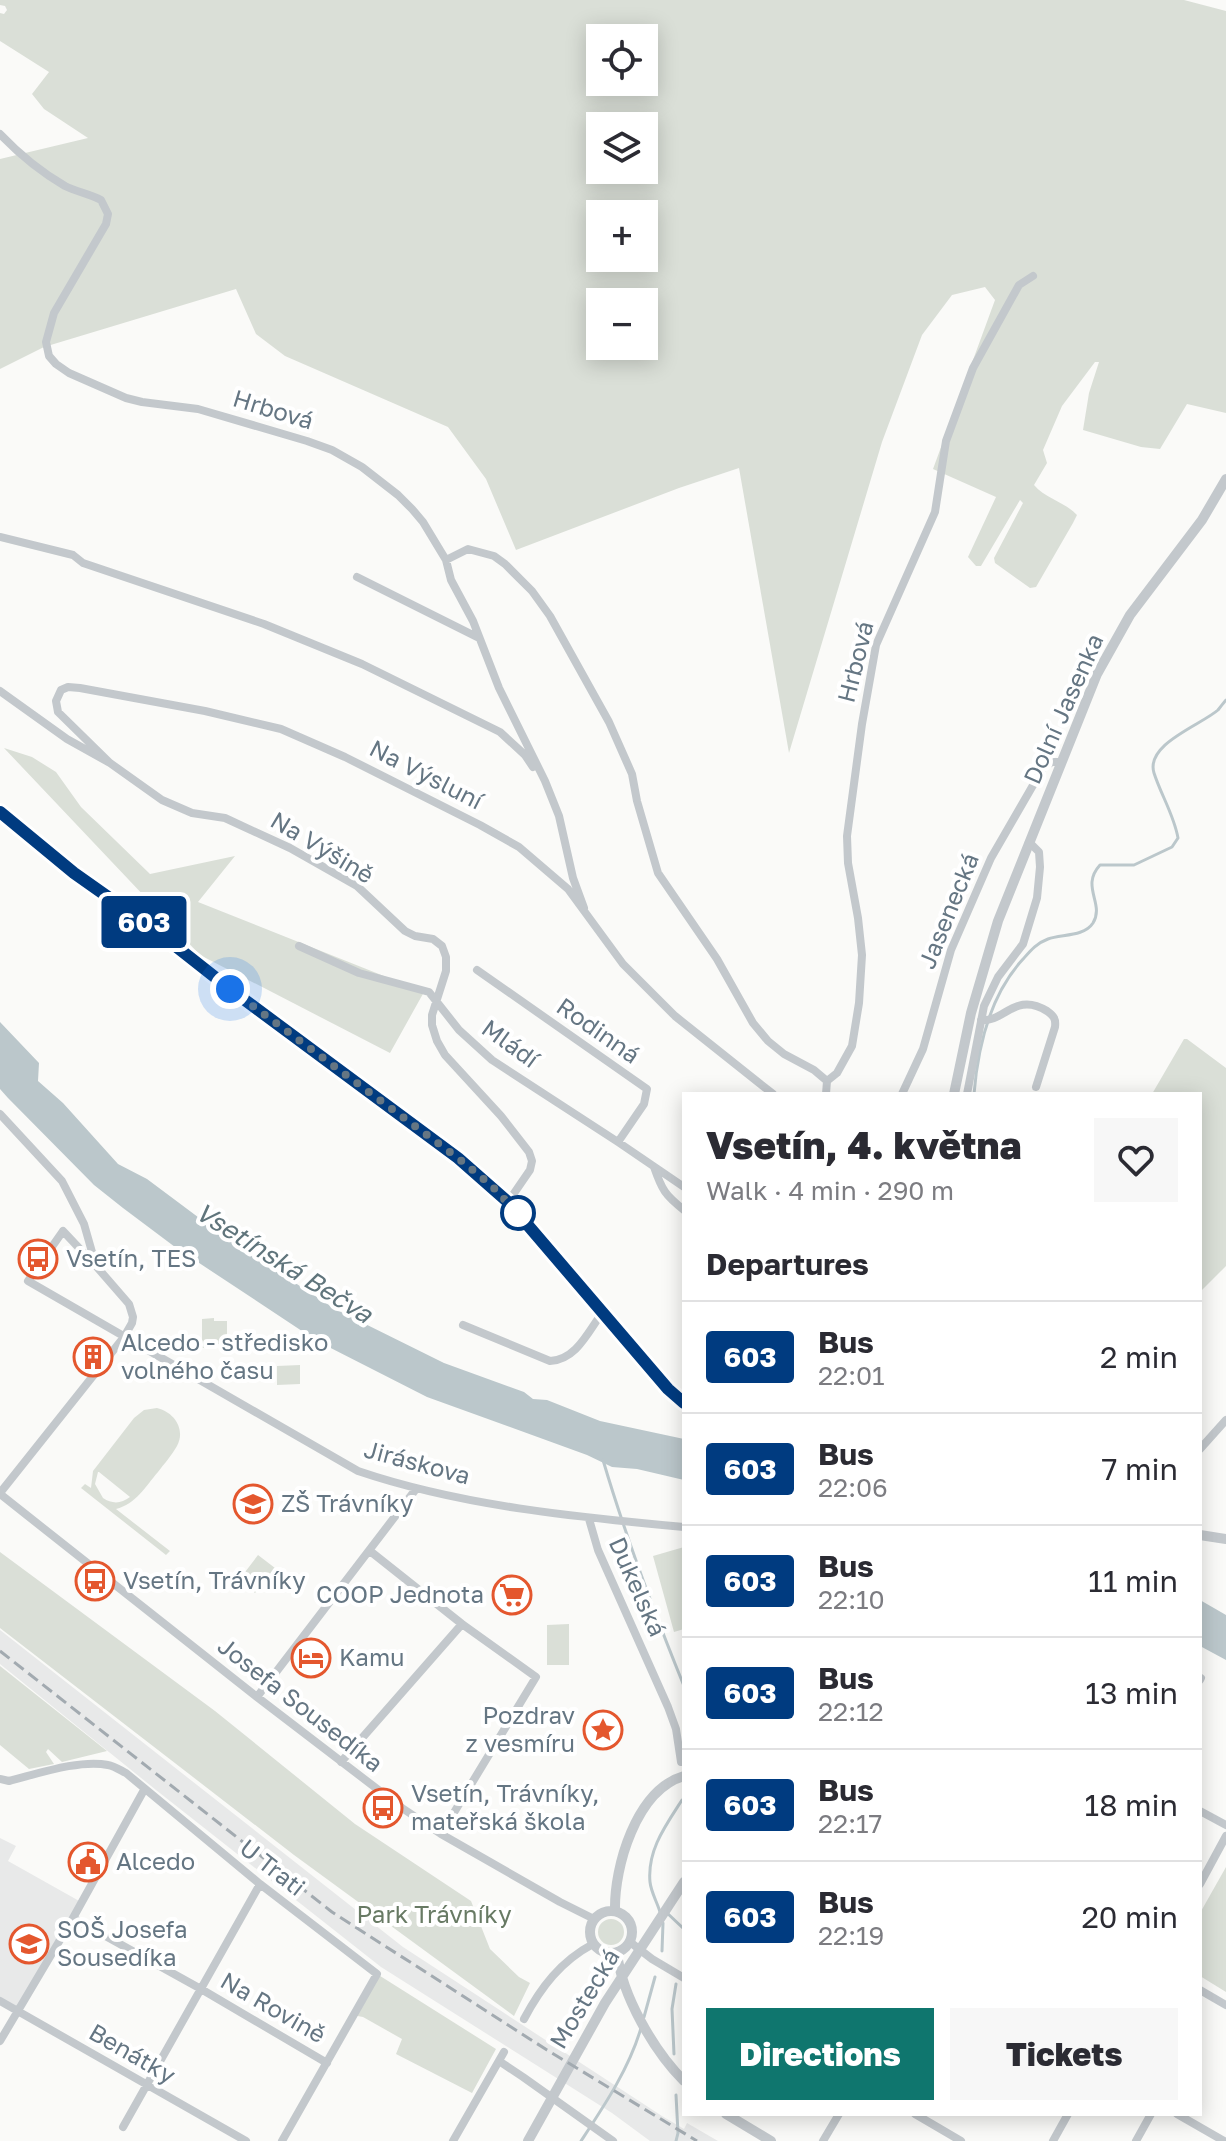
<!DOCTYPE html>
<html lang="en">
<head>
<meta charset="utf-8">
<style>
  body { margin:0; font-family:"Golos Text",sans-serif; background:#f7f7f7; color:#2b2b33; height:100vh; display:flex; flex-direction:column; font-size:30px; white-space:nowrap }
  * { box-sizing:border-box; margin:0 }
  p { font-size:26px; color:#7c7c81 }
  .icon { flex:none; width:44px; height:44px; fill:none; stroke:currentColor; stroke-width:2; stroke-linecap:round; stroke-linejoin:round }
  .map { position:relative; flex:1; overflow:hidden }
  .panel { position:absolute; left:682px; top:1092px; width:520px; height:1024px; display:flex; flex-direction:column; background:#fff; border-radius:0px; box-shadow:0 4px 20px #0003 }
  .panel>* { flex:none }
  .badge { padding:0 16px; border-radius:6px; font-size:28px; line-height:52px }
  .buttons { position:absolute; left:586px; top:24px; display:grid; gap:16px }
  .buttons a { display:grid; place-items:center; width:72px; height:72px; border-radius:0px; background:#fff; box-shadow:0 4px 20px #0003; font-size:40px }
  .you { position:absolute; width:40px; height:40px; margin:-20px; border:6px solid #fff; border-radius:50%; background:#1a73e8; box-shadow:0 0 0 12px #1a73e833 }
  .map>.badge { position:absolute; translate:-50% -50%; box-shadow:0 0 0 4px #fff }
  h2 { padding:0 24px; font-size:30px; line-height:72px }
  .round { display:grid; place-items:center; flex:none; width:84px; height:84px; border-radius:0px; background:#f7f7f7 }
  .summary { display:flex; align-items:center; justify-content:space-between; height:136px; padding:0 24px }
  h1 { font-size:38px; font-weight:800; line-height:60px }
  .action { display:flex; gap:16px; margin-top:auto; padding:16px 24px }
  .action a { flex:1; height:92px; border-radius:0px; background:#0f766e; color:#fff; font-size:32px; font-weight:800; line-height:92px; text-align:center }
  .action a+a { background:#f7f7f7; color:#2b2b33 }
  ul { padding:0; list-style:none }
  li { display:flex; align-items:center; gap:24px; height:112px; padding:0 24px; border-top:2px solid #e1e1e2 }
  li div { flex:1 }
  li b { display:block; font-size:30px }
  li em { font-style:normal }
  li .badge { min-width:88px; font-weight:700; text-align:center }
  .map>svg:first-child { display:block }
  .built { fill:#e8e9e9 }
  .green { fill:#dadfd7; fill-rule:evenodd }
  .water { fill:#bbc7cb }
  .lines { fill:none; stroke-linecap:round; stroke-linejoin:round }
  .stream { stroke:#bbc7cb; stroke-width:3 }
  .minor { stroke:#c3c8cc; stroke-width:8 }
  .tertiary { stroke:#c3c8cc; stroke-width:10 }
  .rail { stroke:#a2aab0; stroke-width:3; stroke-dasharray:12 6; stroke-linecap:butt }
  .line-casing { stroke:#fff; stroke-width:18 }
  .line { stroke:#003b80; stroke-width:12 }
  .walk { stroke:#657683; stroke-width:8; stroke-dasharray:0 14.4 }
  .stop-dot { fill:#fff; stroke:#003b80; stroke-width:4 }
  .labels { text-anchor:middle; stroke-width:8; stroke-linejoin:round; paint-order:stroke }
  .street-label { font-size:24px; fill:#657683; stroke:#fff }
  .poi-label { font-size:24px; fill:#657683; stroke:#fff; text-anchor:start }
  .park-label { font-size:24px; fill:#687a64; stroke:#fff }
  .water-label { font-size:26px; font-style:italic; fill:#60757c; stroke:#fff }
</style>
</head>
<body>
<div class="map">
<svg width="1226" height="2141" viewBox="0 0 1226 2141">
  <rect width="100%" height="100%" fill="#fafaf8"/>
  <path class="built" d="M0 1630 403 1947 662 2116 684 2129 687 2123 718 2141H650L612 2113 381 1967 156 1790 0 1664Z
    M0 1838 16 1846 8 1861 81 1902 18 2011 0 2001Z"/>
  <path class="green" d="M0 0H1184L1226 11V413L1187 404 1160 449 1141 447 1083 430 1089 393 1099 362H1095L1062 406 1043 450 1047 463 1034 485C1046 499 1065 502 1077 515L1073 523 1036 587 1030 588 995 563 994 558 1023 503 1020 500 981 566H976L968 557 996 497 933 469 995 300 985 287 952 295 922 335 882 442 789 753 739 468 679 488 516 550 486 479 448 427 285 356 256 334 236 289 44 347 0 369V159L88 138 44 109 32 94 49 72 0 41V13L4 14 7 10 5 6 0 5ZM600 38H644V82H600ZM600 126H644V170H600ZM600 214H644V258H600ZM600 302H644V346H600Z
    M4 748 32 757 56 772 81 807 150 874 235 856 198 902 424 992 390 1053 200 955Z
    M1184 1039H1187L1226 1068V1266L1200 1292V1094H1152Z
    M214 1318V1321H227V1344H214V1348H202V1319Z
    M300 1365V1384L277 1385V1366Z
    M157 1408C174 1412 186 1429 177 1446 172 1455 164 1464 158 1472 145 1487 136 1504 116 1509L170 1551 166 1555 81 1488 85 1484 91 1488 93 1471 134 1418 144 1410ZM98 1472H99L130 1497C121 1504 112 1504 103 1498L95 1484Z
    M684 1547V1629L674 1632 653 1556Z
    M0 1552 215 1711 355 1824 471 1901 490 1949 519 1977 530 1983 514 2016 294 1855 0 1628Z
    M258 1555 275 1568 255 1593 239 1580Z
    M569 1624V1665H547V1625Z
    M0 1666 107 1751 62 1762 48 1749 46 1752 54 1764 29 1769 0 1745Z
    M1226 1867V1992L1200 1976V1913Z
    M598 1932a13 13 0 1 1 26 0a13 13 0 1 1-26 0Z
    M377 1974 496 2049 472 2093 396 2054 402 2039 363 2017 352 2015Z"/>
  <path class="water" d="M0 1022 39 1063 38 1081 63 1103 118 1164 147 1179 222 1235 335 1309 444 1363 524 1392 533 1399 547 1400 600 1421 684 1439V1480L637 1469 612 1467 587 1455 427 1397 317 1341 175 1247 123 1208 94 1185 8 1098 0 1089Z
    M1200 1600 1226 1615V1660L1200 1646Z"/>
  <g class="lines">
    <path class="stream" d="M974 1094C978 1045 990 994 1024 958 1031 950 1037 943 1048 939 1061 934 1084 937 1093 923 1105 903 1080 887 1100 865H1134L1172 847 1178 838C1174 815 1161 795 1154 773 1145 744 1201 725 1218 710 1218 710 1225 701 1226 700
      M603 1460C626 1538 654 1612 684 1686
      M660 1912C657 1902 651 1892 650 1882 647 1850 666 1825 682 1800
      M666 1912 684 1929
      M662 1951 663 1923
      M644 2017 655 1977
      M674 2054 672 2009 676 1984
      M581 2141C604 2106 629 2069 641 2028
      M676 2141 678 2133 676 2095"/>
    <path class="minor" d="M0 134C19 154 41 172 65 186 77 192 90 194 101 200L108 214 106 224 54 313 46 342 49 356 56 364 69 373 126 398 142 402 198 409 307 441 332 450 362 467 398 495 412 509 423 522 446 560 451 580 473 621 499 688 545 781 559 816 573 878 584 908
      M0 537 73 555 83 563 264 624 362 664 500 732 525 755 533 767
      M446 560 468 549 494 556 505 564 532 591 550 616 609 722 632 774 637 801 658 873 717 959 753 1023 768 1041 784 1054 814 1070 827 1081 826 1094
      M357 577 479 638
      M0 691 67 739 110 763 162 800 192 813 225 818 290 848 357 886 405 931 415 936 433 939 442 946 446 957V971L432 1015V1025L437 1041 445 1055 501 1116 529 1152 532 1161 530 1170 508 1202
      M110 763 58 712 56 701 61 690 68 687 80 688 205 711 281 729 345 757 480 825 519 847 568 889 623 964 675 1016 773 1094
      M299 946 359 973 429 992 459 1030 492 1060 618 1142 684 1187
      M477 970 647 1089 644 1104 618 1142
      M981 1020C1004 1023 1015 991 1047 1011 1054 1016 1056 1019 1055 1027L1036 1087
      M827 1081 837 1073 852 1046 859 1003 862 955 858 918 848 863 847 836 862 724 876 645 935 512 946 441 973 368 1019 285 1033 276
      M902 1094 923 1049 951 950 991 858 1043 768 1052 762H1061
      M967 1094 984 1006 998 977 1023 944 1037 898 1040 867 1039 852 1029 842
      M0 1114 62 1181 84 1224 96 1266 129 1304 133 1317 132 1323 124 1337 0 1493
      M654 1167C662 1190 665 1195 684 1210
      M96 1266 63 1231 28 1281 358 1471C461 1506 576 1517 684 1527
      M463 1325 550 1361C576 1360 588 1332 602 1313
      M1200 1449 1226 1420
      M0 1494 257 1697 402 1808 441 1834 560 1902 594 1919
      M589 1519 598 1550 668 1707 676 1729 681 1762
      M370 1551 462 1624 536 1677 441 1834
      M1200 1680 1201 1678
      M257 1697 416 1489
      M341 1762 462 1624
      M0 1779 9 1781C37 1774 80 1759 108 1765 114 1766 120 1770 126 1773L260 1884 377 1974 282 2141
      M1200 1811 1226 1825
      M1200 1884 1226 1836
      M73 1918 201 1989 327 2063
      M630 1942 652 1959 684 1978
      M1200 1990 1226 2005
      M0 2001 246 2141
      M524 2019C541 1987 561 1961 593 1944
      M0 2041 73 1918 144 1790
      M499 2061 523 2077 613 2141
      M915 2114 961 2141
      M1177 2114 1224 2141
      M123 2127 260 1884
      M453 2141 504 2052
      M823 2141 839 2114
      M1053 2141 1068 2114
      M1136 2141 1151 2114"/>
    <path class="tertiary" d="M0 812 74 873 159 933 230 989 458 1158 508 1202 668 1389 684 1403
      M954 1094 971 1013 998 921 1097 674 1130 615 1202 520 1226 479
      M1200 1535 1226 1539
      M590 1932a21 21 0 1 1 42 0a21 21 0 1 1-42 0Z
      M615 1911C614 1867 636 1790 684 1776
      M617 1953C622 1996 654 2051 684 2081
      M726 2114 771 2141
      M528 2141 605 2003 684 1882"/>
    <path class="rail" d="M0 1651 332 1912 547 2050 697 2141"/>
  </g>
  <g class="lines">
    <g class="line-casing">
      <path id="line" d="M0 812 74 873 159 933 230 989 458 1158 508 1202 668 1389 684 1403"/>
    </g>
    <use href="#line" class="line"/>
    <path class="walk" d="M230 989 458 1158 491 1185 525 1221 518 1213"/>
  </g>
  <defs>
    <g id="bus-ring" transform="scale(2)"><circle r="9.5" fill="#fff" stroke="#e4572e" stroke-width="1.5"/><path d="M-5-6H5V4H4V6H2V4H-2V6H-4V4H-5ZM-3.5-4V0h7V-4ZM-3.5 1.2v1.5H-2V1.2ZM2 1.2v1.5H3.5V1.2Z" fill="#e4572e"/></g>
    <g id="building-ring" transform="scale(2)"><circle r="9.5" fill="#fff" stroke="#e4572e" stroke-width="1.5"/><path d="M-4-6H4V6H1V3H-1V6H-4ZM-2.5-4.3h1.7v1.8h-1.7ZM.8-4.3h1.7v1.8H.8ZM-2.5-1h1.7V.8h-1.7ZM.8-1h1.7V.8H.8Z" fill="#e4572e"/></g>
    <g id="school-ring" transform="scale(2)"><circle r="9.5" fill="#fff" stroke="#e4572e" stroke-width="1.5"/><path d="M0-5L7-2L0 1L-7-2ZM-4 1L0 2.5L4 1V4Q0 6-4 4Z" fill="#e4572e"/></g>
    <g id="supermarket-ring" transform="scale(2)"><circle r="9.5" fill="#fff" stroke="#e4572e" stroke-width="1.5"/><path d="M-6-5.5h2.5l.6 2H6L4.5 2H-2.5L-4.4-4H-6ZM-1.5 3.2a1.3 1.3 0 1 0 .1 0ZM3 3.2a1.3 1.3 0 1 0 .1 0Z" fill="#e4572e"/></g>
    <g id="hotel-ring" transform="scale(2)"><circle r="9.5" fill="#fff" stroke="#e4572e" stroke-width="1.5"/><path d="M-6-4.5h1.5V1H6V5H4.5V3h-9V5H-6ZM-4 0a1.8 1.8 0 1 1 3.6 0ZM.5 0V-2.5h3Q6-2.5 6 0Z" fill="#e4572e"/></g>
    <g id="sight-ring" transform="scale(2)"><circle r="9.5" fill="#fff" stroke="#e4572e" stroke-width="1.5"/><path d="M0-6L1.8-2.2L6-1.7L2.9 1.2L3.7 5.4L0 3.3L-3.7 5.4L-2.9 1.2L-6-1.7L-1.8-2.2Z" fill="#e4572e"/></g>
    <g id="civic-ring" transform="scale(2)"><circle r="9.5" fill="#fff" stroke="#e4572e" stroke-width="1.5"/><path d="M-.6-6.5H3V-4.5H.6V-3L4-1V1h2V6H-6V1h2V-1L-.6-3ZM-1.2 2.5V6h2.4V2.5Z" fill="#e4572e"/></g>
  </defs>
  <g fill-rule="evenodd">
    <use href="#bus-ring" x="38" y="1259"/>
    <use href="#building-ring" x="93" y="1357"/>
    <use href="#school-ring" x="253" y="1504"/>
    <use href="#bus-ring" x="95" y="1581"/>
    <use href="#supermarket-ring" x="512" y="1595"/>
    <use href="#hotel-ring" x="311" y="1658"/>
    <use href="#sight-ring" x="603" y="1730"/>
    <use href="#bus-ring" x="383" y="1808"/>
    <use href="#civic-ring" x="88" y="1862"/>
    <use href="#school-ring" x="29" y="1944"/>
  </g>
  <circle class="stop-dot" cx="518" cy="1213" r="16"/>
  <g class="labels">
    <g class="street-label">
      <text transform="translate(273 410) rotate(17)" y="8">Hrbová</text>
      <text transform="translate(856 662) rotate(-76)" y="8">Hrbová</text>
      <text transform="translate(1064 709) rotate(-66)" y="8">Dolní Jasenka</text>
      <text transform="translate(426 775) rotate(27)" y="8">Na Výsluní</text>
      <text transform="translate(322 848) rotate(31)" y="8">Na Výšině</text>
      <text transform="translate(949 911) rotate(-68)" y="8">Jasenecká</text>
      <text transform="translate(598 1031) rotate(35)" y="8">Rodinná</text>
      <text transform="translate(510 1044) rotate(36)" y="8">Mládí</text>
      <text transform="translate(417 1463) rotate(15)" y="8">Jiráskova</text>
      <text transform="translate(637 1587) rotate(66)" y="8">Dukelská</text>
      <text transform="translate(300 1705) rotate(38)" y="8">Josefa Sousedíka</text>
      <text transform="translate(272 1868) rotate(38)" y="8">U Trati</text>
      <text transform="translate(585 1999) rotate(-59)" y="8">Mostecká</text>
      <text transform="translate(273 2008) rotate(30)" y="8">Na Rovině</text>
      <text transform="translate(132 2054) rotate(30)" y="8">Benátky</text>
    </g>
    <g class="poi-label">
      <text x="66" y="1267">Vsetín, TES</text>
      <text x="121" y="1351">Alcedo - středisko<tspan x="121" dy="28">volného času</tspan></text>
      <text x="281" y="1512">ZŠ Trávníky</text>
      <text x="123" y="1589">Vsetín, Trávníky</text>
      <text x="484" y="1603" text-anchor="end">COOP Jednota</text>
      <text x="339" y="1666">Kamu</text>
      <text x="575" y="1724" text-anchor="end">Pozdrav<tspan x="575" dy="28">z vesmíru</tspan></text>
      <text x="411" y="1802">Vsetín, Trávníky,<tspan x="411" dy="28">mateřská škola</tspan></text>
      <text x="116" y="1870">Alcedo</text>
      <text x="57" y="1938">SOŠ Josefa<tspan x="57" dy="28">Sousedíka</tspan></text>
    </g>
    <g class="park-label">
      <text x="434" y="1923">Park Trávníky</text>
    </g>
    <g class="water-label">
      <text transform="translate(284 1263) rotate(32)" y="9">Vsetínská Bečva</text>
    </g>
  </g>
</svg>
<div class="buttons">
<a><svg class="icon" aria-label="locate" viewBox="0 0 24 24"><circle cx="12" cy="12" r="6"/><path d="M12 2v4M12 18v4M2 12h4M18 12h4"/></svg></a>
<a><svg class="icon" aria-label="layers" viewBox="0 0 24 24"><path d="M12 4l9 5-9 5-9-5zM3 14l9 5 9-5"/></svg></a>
<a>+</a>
<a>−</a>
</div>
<div class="you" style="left:230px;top:989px"></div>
<b class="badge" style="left:144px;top:922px;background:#003b80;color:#fff">603</b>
<section class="panel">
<div class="summary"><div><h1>Vsetín, 4. května</h1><p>Walk · 4 min · 290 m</p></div><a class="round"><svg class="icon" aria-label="heart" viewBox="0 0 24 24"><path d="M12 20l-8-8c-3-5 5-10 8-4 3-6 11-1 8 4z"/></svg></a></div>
<h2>Departures</h2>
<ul>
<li><span class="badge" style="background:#003b80;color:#fff">603</span><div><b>Bus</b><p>22:01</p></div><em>2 min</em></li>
<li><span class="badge" style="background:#003b80;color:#fff">603</span><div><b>Bus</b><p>22:06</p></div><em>7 min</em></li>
<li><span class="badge" style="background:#003b80;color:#fff">603</span><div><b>Bus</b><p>22:10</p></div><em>11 min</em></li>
<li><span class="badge" style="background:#003b80;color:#fff">603</span><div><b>Bus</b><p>22:12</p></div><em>13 min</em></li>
<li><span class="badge" style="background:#003b80;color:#fff">603</span><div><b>Bus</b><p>22:17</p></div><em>18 min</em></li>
<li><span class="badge" style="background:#003b80;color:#fff">603</span><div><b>Bus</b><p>22:19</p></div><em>20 min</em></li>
</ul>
<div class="action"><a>Directions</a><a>Tickets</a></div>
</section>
</div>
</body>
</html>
